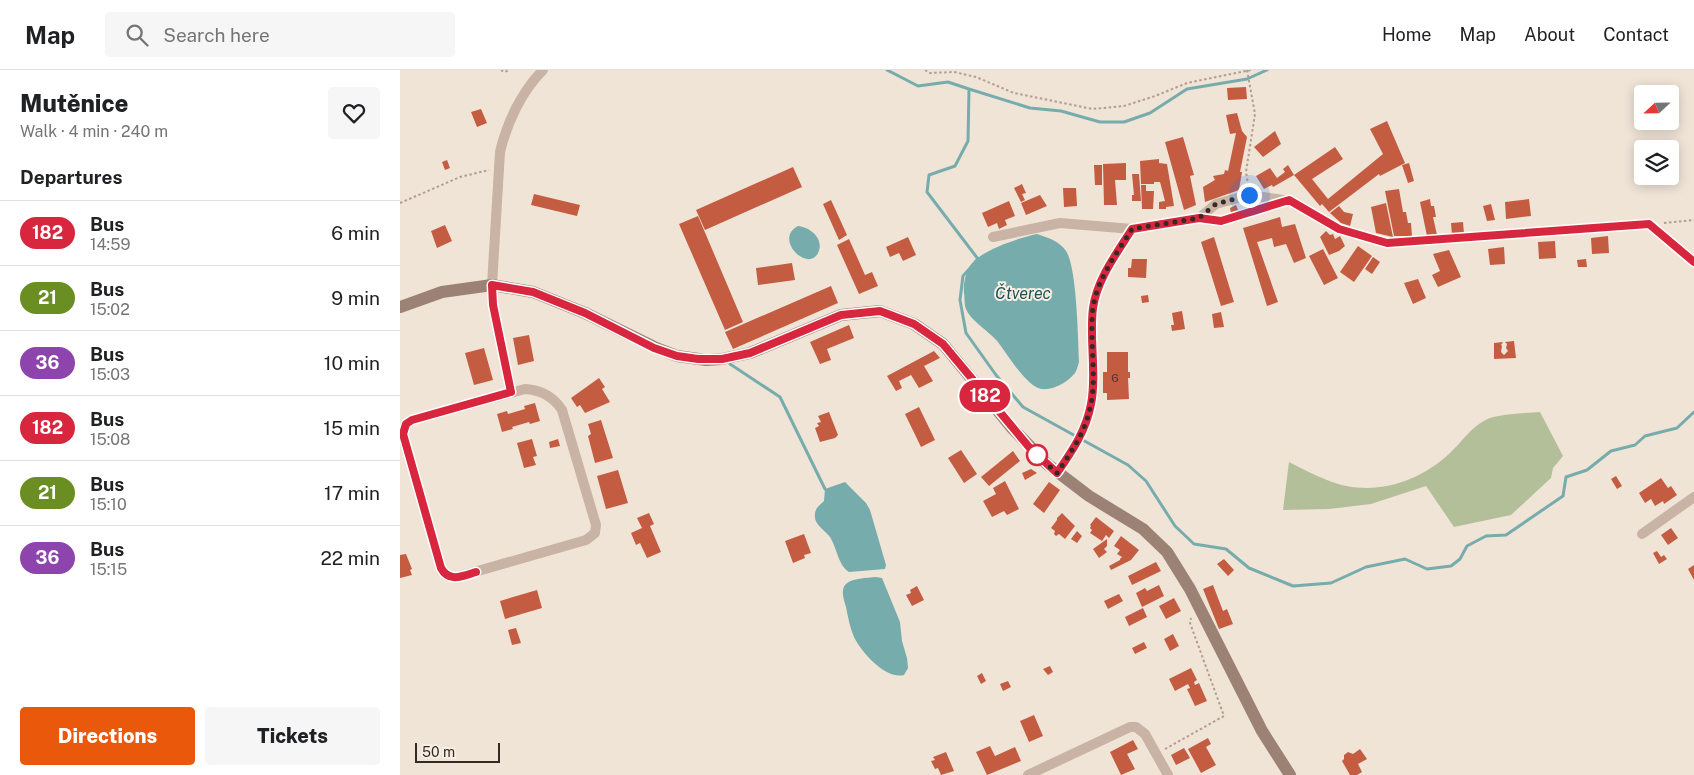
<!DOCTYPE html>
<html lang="en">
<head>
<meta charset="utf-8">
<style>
  body { margin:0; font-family:"Public Sans",sans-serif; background:#f6f6f6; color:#202124; height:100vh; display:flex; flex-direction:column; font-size:19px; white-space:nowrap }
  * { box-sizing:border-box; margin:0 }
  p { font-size:16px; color:#757577 }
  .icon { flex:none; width:28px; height:28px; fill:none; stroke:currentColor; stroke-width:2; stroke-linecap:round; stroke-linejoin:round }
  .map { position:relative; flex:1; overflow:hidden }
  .sheet { display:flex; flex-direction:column; background:#fff; width:400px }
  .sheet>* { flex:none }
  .badge { padding:0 10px; border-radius:16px; font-size:18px; line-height:32px }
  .needle { width:32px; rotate:248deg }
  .tools { position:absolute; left:1234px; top:15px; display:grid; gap:10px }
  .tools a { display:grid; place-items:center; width:45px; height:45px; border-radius:5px; background:#fff; box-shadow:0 2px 12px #0003; font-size:25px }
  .scale { position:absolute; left:15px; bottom:12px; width:85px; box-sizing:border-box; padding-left:5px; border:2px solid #332925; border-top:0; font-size:14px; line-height:18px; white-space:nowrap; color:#332925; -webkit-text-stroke:4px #f8eee3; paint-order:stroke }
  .you { position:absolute; width:25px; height:25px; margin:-12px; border:4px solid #fff; border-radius:50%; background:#1a73e8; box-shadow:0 0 0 8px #1a73e833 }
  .map>.badge { position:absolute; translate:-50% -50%; box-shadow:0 0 0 2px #fff }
  h2 { padding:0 20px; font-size:19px; line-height:45px }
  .round { display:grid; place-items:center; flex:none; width:52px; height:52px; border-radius:5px; background:#f6f6f6 }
  .summary { display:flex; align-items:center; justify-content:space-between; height:85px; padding:0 20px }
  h1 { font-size:24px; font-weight:800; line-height:38px }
  .cta { display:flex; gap:10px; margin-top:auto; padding:10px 20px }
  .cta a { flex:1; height:58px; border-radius:5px; background:#ea580c; color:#fff; font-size:20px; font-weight:800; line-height:58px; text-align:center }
  .cta a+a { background:#f6f6f6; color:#202124 }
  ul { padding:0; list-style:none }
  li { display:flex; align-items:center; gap:15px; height:65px; padding:0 20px; border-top:1px solid #e0e0e0 }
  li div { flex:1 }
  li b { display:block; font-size:19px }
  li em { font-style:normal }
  li .badge { min-width:55px; font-weight:700; text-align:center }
  header { display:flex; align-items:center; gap:30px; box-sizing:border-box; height:70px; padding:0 25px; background:#fff; border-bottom:1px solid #e0e0e0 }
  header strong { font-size:24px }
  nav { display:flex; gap:28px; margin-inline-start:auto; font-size:18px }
  .search { width:350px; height:45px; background:#f6f6f6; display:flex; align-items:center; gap:12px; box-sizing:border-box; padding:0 18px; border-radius:5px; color:#757577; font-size:19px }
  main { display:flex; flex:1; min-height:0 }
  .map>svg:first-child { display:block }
  .green { fill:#b3bf98 }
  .water { fill:#77acac }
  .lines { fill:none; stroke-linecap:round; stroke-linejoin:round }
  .stream { stroke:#77acac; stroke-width:3 }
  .building { fill:#c45c42 }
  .path { stroke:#b39d8e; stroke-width:2; stroke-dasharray:2.5 2.5; stroke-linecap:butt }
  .street { stroke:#c8b3a4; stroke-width:10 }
  .secondary { stroke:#9b8275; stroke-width:12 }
  .line-casing { stroke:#fff; stroke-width:11 }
  .line { stroke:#d7263d; stroke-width:8 }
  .walk { stroke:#332925; stroke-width:5; stroke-dasharray:0 9 }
  .stop-dot { fill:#fff; stroke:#d7263d; stroke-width:2.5 }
  .labels { text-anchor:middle; stroke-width:4; stroke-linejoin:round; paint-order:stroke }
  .number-label { font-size:12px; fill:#57362c }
  .water-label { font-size:16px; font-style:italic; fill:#1c5253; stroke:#f8eee3 }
</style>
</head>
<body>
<header>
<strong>Map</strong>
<div class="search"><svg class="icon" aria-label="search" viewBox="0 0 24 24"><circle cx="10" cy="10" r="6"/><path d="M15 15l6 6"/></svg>Search here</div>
<nav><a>Home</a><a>Map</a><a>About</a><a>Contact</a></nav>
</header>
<main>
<section class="sheet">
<div class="summary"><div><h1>Mutěnice</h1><p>Walk · 4 min · 240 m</p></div><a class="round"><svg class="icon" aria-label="heart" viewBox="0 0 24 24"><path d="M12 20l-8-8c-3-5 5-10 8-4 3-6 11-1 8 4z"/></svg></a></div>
<h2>Departures</h2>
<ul>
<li><span class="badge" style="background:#d7263d;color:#fff">182</span><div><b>Bus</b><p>14:59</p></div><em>6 min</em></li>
<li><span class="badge" style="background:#6b8e23;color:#fff">21</span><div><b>Bus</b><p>15:02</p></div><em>9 min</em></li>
<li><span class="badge" style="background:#8e44ad;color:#fff">36</span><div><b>Bus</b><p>15:03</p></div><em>10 min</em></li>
<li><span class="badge" style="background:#d7263d;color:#fff">182</span><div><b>Bus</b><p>15:08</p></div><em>15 min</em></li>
<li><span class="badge" style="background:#6b8e23;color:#fff">21</span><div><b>Bus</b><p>15:10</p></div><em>17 min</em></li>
<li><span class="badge" style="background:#8e44ad;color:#fff">36</span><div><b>Bus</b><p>15:15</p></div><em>22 min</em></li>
</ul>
<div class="cta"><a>Directions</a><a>Tickets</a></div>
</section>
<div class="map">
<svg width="1294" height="705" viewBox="0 0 1294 705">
  <rect width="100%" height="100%" fill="#f0e4d7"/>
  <path class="green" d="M1140 342 1163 386 1153 398 1151 408 1111 445 1054 457 1026 416 971 434 929 439 883 440 889 392C901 398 914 405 927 410 970 428 1017 414 1050 383 1064 370 1071 356 1090 348 1101 344 1127 343 1140 342Z"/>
  <path class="water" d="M398 156C410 157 425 169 418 183 408 203 373 169 398 156Z
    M637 164C649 168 659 171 666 181 677 197 678 270 679 292 678 295 677 300 675 303 668 312 650 323 638 318 624 312 607 284 598 272 590 262 570 250 566 239 564 235 565 228 564 223 563 213 566 199 574 191 588 178 619 168 637 164Z
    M445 412 466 433 470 440 486 495 485 499 449 502C438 495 437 478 430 467 425 460 413 454 415 444 415 438 420 435 424 431L425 419Z
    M476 507 482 508 500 552 502 571 507 588 508 598 504 605C486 610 461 582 454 567 450 558 448 547 446 537 444 530 440 520 446 514 452 508 467 508 476 507Z"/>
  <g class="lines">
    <path class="stream" d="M487 0 518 16 548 12 569 19 568 71 555 96 529 105 527 122 578 189 576 191
      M569 19 630 38 661 41 700 52H724L750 43 787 19 847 9 867 0
      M572 196 563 206 560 230 566 263 596 305 623 337 728 395 746 411 775 456 794 474 826 479 849 498 893 516 931 513 966 497 1005 489 1027 499 1051 496 1060 489 1067 476 1086 466 1106 465 1163 426 1166 407 1187 400 1211 381 1235 375 1245 366 1277 358 1294 342
      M330 294 380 327 425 419"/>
  </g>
  <path class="building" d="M846 17 847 29 828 30 827 18Z
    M81 39 87 53 77 57 71 42Z
    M837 43 842 61 847 67 840 102H842L839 120 805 132 803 117 815 110 813 106 824 104 825 100 828 101 836 63 830 64 826 45Z
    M987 51 1005 93 980 106 979 104 929 142 922 134 920 136 894 105 935 77 943 89 912 109 928 129 983 84 970 59Z
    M875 61 881 74 863 87 854 77Z
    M783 67 794 105 790 106 796 135 784 140 765 72Z
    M759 89V93L767 94 774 136 766 137V139H759V132L765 131 760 112H754V114H741L740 91Z
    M47 90 50 98 45 100 42 92Z
    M726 93V110H715L717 135H704L703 94Z
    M1009 93 1014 111 1008 113 1002 95Z
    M694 95H702V115H695Z
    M888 95 894 105 873 117 872 115 864 119 856 106 870 98 877 108 885 102 883 99Z
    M393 97 402 117 305 160 296 140Z
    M732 104H739L741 131H732V125H734Z
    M622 114 626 123 622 124 625 130 621 132 614 118Z
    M741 115H746V121H754L753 139H742Z
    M663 118H676L677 136 664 137Z
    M999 119 1003 142H1006L1008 153H1011L1012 166H994L985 121Z
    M134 124 180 135 177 146 131 135Z
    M640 125 647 136 626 145 621 133Z
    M1030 129 1031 136H1034L1036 147H1033L1037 165 1027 166 1020 132Z
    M1129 129 1131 146 1106 149 1105 132Z
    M431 130 447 165 439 170 423 134Z
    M609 131 615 146 605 150 607 155 599 159 597 153 588 157 582 143Z
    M986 133 993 167 976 163 971 137Z
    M1091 134 1095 150 1087 151 1083 136Z
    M836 135 838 140 831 143 830 138Z
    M939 136 944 142 953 144 950 156 941 153 930 143Z
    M298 146 343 252 325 260 279 154Z
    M880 147 882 157 895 154 906 188 894 193 886 174 874 177 872 168 857 172 878 232 867 236 843 158Z
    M1063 152 1064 164 1052 165 1051 153Z
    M45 155 52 171 37 178 31 161Z
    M926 161 930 165 933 164 935 169 940 166 945 176 939 181 929 185 920 167Z
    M1208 166 1209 183 1192 184 1191 168Z
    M508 167 516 185 503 191 499 183 490 187 486 177Z
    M814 167 834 232 821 236 801 172Z
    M449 169 465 205 472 202 478 216 459 224 437 175Z
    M1155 171 1156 188 1139 189 1138 172Z
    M958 176 972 186 954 212 940 202Z
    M1104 177 1105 194 1090 195 1088 179Z
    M923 179 938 208 924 215 909 186Z
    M1049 180 1061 207 1038 217 1032 205 1040 201 1033 184Z
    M973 187 980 192 972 204 965 199Z
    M732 189H747L746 208 728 207V198H731Z
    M1186 189 1187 197H1178L1177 190Z
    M392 193 395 210 358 215 356 198Z
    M1018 209 1026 228 1013 234 1004 213Z
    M431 216 438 233 333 279 325 262Z
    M748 225 749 232 742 233 741 226Z
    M782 241 785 259 772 261 771 255H774L772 243Z
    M821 242 824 257 814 258 812 244Z
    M449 255 454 268 427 279 431 290 420 294 410 272Z
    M129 265 134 291 118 295 113 268Z
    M1114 271 1116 288 1094 289V273L1103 272 1101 275 1102 276 1101 282 1104 285 1108 281 1106 278 1107 274 1105 272Z
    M84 278 93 310 74 315 65 283Z
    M534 281 540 288 524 296 533 311 519 318 511 305 499 311 502 318 496 321 487 306Z
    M707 282H728V302H730V308H728L729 329 707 330V323H703V302H707Z
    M199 308 205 317 202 319 210 332 185 343 180 335 177 337 171 328Z
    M135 333 140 351 130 354 129 352 112 357 113 359 102 362 97 344 107 341 108 344 125 339 124 336Z
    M519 337 535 370 521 377 505 344Z
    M429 342 438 365 435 368 420 372 415 358 419 356 417 353 421 352 418 346Z
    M201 350 213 388 195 393 188 366 191 364 188 354Z
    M132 369 137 386 133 387 136 395 124 398 117 373Z
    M158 369 160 376 150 378 149 372Z
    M561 380 577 404 564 413 548 388Z
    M613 381 620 391 589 416 581 407Z
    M631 399 637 403 625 410 622 403Z
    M218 400 228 433 206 439 197 406Z
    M1216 406 1222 416 1217 419 1211 409Z
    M1261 408 1268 418 1271 416 1277 425 1264 434 1263 431 1255 436 1251 429 1245 433 1239 423Z
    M605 411 619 439 607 445 604 441 592 447 583 431 596 424 593 418Z
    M649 412 660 420 644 443 633 434Z
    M249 443 254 454 250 456 261 482 247 488 240 473 236 475 231 463 242 458 237 448Z
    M662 443 675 456 665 469 659 464 656 466 654 464 655 461 651 458 657 450V448Z
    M696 447 714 461 709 468 706 465 702 471 690 463 692 460 690 458 691 456 690 455Z
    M1271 458 1278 468 1268 475 1261 465Z
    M677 461 682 466 677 473 671 469Z
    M404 464 411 483 404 485 405 488 393 493 385 471Z
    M721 466 739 480 731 490 711 500 709 496 720 490V489L722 487 717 484 720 480 714 476Z
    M707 469V476L704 479 707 482 699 488 693 479Z
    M1257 481 1261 487 1264 485 1267 489 1259 494 1253 483Z
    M6 484 12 499 10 500 12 505 0 508V485Z
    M824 489 834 500 828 506 817 494Z
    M756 492 761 501 732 515 728 506Z
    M1294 495V510L1288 499Z
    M759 515 764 526 742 537 736 523 745 518 747 521Z
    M813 515 823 541 827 539 833 554 819 559 803 519Z
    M517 516 524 530 512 536 506 525 511 523 510 520Z
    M137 520 142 538 105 549 100 531Z
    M719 524 723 531 708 539 704 531Z
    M774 528 781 541 766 549 759 536Z
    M743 538 747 547 729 556 725 547Z
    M116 558 121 573 112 575 108 560Z
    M773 564 779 576 770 581 764 569Z
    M744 572 747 578 735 584 732 578Z
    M650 596 653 602 648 605 643 599Z
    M791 598 797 610 794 612 795 615 799 613 807 631 795 636 787 619 790 618 788 614 775 621 769 609Z
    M582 603 586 611 581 614 577 606Z
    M608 611 611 617 603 621 600 614Z
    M634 645 643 666 629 672 620 651Z
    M808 668 811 674 806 677 816 695 801 703 788 679Z
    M733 670 738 679 727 684 735 699 721 705 710 682Z
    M590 676 595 686 615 677 621 691 587 705 576 682Z
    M784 678 790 688 776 695 771 685Z
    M960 679 967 689 958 694 962 702 957 705H950L942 691 944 689V685L948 682 953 684Z
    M546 682 554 701 541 705 538 698 535 699 531 691 535 690 533 687Z"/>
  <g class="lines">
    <path class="path" d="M101 0 104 2 110 0
      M525 0 530 3 554 2 576 7 614 23 692 39 724 36 755 26 787 13 851 0
      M847 0 855 44 846 102 848 114
      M0 133 60 107 89 100
      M1264 153 1294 150
      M765 679 824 646 790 553 791 548"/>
    <path class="street" d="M799 148 816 134 849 125 883 130
      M593 167 660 153 732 159
      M125 319C141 320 153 326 162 340L196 455 195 463 186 470 57 507C49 508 45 505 41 498L4 367V357L12 350Z
      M111 322 93 235 92 215 100 82C107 52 122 21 143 0
      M657 403C672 381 686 361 691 334 697 305 689 268 693 238 697 209 717 183 732 159L799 148 821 151 889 130 939 159 987 173 1249 154 1294 192
      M1242 464 1294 427
      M628 705 730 657H736L745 664 768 705"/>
    <path class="secondary" d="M0 237 42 222 92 215 133 222 185 243 254 277 277 286 306 290 322 289 350 283 441 245 480 241 514 254 543 274 612 358 647 394 689 426 743 459 767 482 790 519 862 661 890 705"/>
  </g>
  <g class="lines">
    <g class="line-casing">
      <path id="line" d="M76 502C63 506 49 513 41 498L3 364 6 354 12 350 111 322 93 235 92 215 133 222 185 243 254 278 277 286 298 289H322L350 283 441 245 480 241 514 254 543 274 629 377 657 403C672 381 686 361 691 334 697 305 689 268 693 238 697 209 717 183 732 159L799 148 821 151 889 130 939 159 987 173 1249 154 1294 192"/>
    </g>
    <use href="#line" class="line"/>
    <path class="walk" d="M637 385 657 403C672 381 686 361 691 334 697 305 689 268 693 238 697 209 717 183 732 159L799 148 816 134 849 125"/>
  </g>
  <circle class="stop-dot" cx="637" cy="385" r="10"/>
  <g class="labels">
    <g class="number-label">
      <text x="715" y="312">6</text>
    </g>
    <g class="water-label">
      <text x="623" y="229">Čtverec</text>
    </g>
  </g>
</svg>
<div class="tools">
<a><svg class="needle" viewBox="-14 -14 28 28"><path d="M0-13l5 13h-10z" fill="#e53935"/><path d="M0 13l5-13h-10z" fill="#757577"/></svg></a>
<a><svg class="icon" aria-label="layers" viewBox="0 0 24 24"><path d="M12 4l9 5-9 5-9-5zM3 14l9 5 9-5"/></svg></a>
</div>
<div class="scale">50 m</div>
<div class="you" style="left:849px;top:125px"></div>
<b class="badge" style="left:585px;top:326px;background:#d7263d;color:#fff">182</b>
</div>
</main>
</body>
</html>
